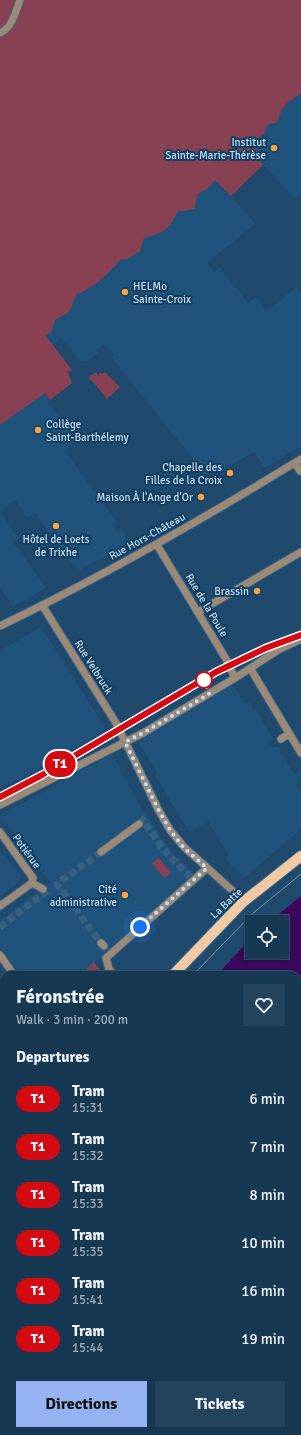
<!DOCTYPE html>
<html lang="en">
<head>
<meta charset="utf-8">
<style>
  body { margin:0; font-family:Signika,sans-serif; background:#24435c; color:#f1f3f6; height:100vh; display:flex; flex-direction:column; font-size:15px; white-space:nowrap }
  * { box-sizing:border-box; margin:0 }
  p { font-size:13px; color:#9eacb8 }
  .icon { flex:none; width:22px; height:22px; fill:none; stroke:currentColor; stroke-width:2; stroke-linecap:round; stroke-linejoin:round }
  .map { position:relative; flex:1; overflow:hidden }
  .drawer { position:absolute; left:0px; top:971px; width:301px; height:464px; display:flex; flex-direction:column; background:#173852; border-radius:12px 12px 0 0; box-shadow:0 2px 6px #0003,0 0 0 1px #365269 }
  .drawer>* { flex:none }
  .badge { padding:0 8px; border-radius:13px; font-size:14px; line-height:26px }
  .fabs { position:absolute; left:245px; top:915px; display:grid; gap:8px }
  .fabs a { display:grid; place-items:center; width:44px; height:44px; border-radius:0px; background:#173852; box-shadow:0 2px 6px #0003,0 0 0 1px #365269; font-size:20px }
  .you { position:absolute; width:20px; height:20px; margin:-10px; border:3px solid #fff; border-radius:50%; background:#1a73e8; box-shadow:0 0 0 6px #1a73e833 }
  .map>.badge { position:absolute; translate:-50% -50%; box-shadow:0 0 0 2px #fff }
  h2 { padding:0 16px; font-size:15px; line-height:36px }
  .round { display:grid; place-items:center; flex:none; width:42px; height:42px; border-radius:0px; background:#24435c }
  .summary { display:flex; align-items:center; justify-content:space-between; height:68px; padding:0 16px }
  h1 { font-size:19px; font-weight:800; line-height:30px }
  .primary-button { display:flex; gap:8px; margin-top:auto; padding:8px 16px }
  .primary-button a { flex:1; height:46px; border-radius:0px; background:#95b2f1; color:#111; font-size:16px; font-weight:800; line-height:46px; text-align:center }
  .primary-button a+a { background:#24435c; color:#f1f3f6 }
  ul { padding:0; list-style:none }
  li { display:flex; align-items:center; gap:12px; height:48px; padding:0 16px }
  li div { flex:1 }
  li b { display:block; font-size:15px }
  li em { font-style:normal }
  li .badge { min-width:44px; font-weight:700; text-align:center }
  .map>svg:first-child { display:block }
  .built { fill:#20537c }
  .green { fill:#884153 }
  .water { fill:#3b095c }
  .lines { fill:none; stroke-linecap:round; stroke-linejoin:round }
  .ferry { stroke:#d2b3f6; stroke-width:1; stroke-dasharray:5 4; stroke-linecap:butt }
  .minor-tunnel { stroke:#386081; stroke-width:7; stroke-dasharray:7 3.5; stroke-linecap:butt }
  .minor-casing { stroke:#406787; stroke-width:9 }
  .major-casing { stroke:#406787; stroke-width:12 }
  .minor { stroke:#9c8a78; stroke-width:7 }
  .major { stroke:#f0caa5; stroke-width:10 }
  .tram { stroke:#7596b1; stroke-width:1 }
  .major-bridge-casing { stroke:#406787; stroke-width:12; stroke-linecap:butt }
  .major-bridge { stroke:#f0caa5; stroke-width:10 }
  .line-casing { stroke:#fff; stroke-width:9 }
  .line { stroke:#d50911; stroke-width:6 }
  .walk { stroke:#c5dcf1; stroke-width:4; stroke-dasharray:0 7.2 }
  .poi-dot { fill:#f5a345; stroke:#123f62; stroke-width:1.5 }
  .stop-dot { fill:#fff; stroke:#d50911; stroke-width:2 }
  .labels { text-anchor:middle; stroke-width:4; stroke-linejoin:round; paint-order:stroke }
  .poi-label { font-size:11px; fill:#c5dcf1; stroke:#123f62; text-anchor:end }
  .street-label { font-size:11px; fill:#c5dcf1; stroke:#123f62 }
</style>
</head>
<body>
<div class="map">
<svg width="301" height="1435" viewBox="0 0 301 1435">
  <rect width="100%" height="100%" fill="#1f4a6d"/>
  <path class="built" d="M301 77V194L295 199 236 135Z
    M164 127 232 197 255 224 207 263 214 272 220 267 248 303 257 297 267 311 297 287 301 293V446L266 467H264L254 452 218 472 216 469H214L206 475 111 357 113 354 104 344 96 350 98 353 86 361H80L62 338 53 345 57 350 32 373 51 402 49 403 63 423 68 420 80 436 72 442 73 445 65 451 111 514 116 522 113 524 116 530 121 528 129 543 78 571 35 513 27 517 15 500 0 512 13 529 12 530 18 538 13 542 46 588 13 607 0 587V267Z
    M41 627 106 729 62 756 0 788V651Z
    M234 686 245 704 250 701 253 705 251 709 256 710 272 737 269 742 270 745 272 747H278L293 773 295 774 300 771 301 772V777L297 780 299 783 296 785 301 794V829L245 877 225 860 228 854 208 821 189 832 155 775 157 773 139 743 147 738 146 736 225 688 226 690Z
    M112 754 143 812H145L159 835 175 855 196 875 80 975H21L0 947V932L1 931 0 929V920L50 883 0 815Z
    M0 851 20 875V879L17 884 0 896Z
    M0 1040 4 1045V1092L0 1096Z"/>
  <path class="green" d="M0 0H301V94C286 102 282 107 277 123 260 124 270 129 261 136 258 139 254 141 250 144L259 151 261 159 260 161 263 165 231 196 215 180 207 189 198 194 194 209 177 212C170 230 162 233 144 238L140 251 126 260 121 259C110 272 93 289 77 294L69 312 55 320 51 332 46 336 72 370 68 372 72 383 50 400 45 393 0 425Z
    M96 372 98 375 100 373 102 374 105 372 120 387 107 399 89 377Z
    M159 858 171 873 164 878 152 863Z
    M94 962 104 975H80Z"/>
  <path class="water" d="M301 896V1187L297 1191V975H217L252 937V952H282V922H269Z
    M4 1352V1431H166L165 1435H0V1371Z"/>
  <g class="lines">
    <path class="ferry" d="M297 1037 301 1032
      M46 1435 48 1431"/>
    <path class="minor-tunnel" d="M139 824 143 820C156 841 170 858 188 875L192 871
      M101 852 57 884 101 943
      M0 927 47 891"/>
    <g class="minor-casing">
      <path id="minor" d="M0 33C12 28 16 11 20 0
        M295 463 300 471
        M157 545 226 659 235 678
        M42 605 116 723 158 809 170 830 184 847 234 892 243 902
        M198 612 301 552
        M0 626C104 576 203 519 301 459
        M250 668 301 753
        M281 739 289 734
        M0 805 143 733 235 678 278 650 301 639
        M0 832 33 878 32 883
        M101 852 139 824
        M32 883 43 889
        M0 906 32 883
        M101 943 104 946
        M0 955 14 975
        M114 975 109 969 106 958 207 868
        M0 1028 4 1033
        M0 1118 4 1114
        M0 1124 4 1127
        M297 1215 301 1211
        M297 1229 301 1234
        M297 1391 301 1393
        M297 1411 301 1405
        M192 1435 193 1431
        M276 1435 279 1431"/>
    </g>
    <g class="major-casing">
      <path id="major" d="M173 975 243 902 301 856
        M0 1286 4 1274
        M264 1431 267 1435"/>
    </g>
    <use href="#minor" class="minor"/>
    <use href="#major" class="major"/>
    <path class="tram" d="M0 797 42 775 216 672 266 648 301 635
      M193 975 252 914 301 874
      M0 1113 4 1112"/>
    <g class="major-bridge-casing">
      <path id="major-bridge" d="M0 1279 4 1280"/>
    </g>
    <use href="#major-bridge" class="major-bridge"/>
  </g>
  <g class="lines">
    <g class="line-casing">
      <path id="line" d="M0 797 42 775 216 672 266 648 301 635"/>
    </g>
    <use href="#line" class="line"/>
    <path class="walk" d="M140 927 207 868 184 848 170 830 158 809 125 742 143 733 209 694 204 680"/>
  </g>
  <g class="poi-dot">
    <circle cx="274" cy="148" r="4"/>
    <circle cx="125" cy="292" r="4"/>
    <circle cx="38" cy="430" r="4"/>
    <circle cx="230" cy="473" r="4"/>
    <circle cx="201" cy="497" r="4"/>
    <circle cx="56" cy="526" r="4"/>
    <circle cx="257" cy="591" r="4"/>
    <circle cx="125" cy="895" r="4"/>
  </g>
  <circle class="stop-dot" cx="204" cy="680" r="8"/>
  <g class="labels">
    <g class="poi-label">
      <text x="266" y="146">Institut<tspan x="266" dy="13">Sainte-Marie-Thérèse</tspan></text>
      <text x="133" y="290" text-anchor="start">HELMo<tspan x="133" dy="13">Sainte-Croix</tspan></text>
      <text x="46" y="428" text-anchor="start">Collège<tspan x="46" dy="13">Saint-Barthélemy</tspan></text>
      <text x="222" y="471">Chapelle des<tspan x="222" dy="13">Filles de la Croix</tspan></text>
      <text x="193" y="501">Maison À l'Ange d'Or</text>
      <text x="56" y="543" text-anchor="middle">Hôtel de Loets<tspan x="56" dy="13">de Trixhe</tspan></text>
      <text x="249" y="595">Brassin</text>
      <text x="117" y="893">Cité<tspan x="117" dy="13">administrative</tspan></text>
    </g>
    <g class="street-label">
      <text transform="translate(147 536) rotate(-29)" y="4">Rue Hors-Château</text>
      <text transform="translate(207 605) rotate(59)" y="4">Rue de la Poule</text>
      <text transform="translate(94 667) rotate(58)" y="4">Rue Velbruck</text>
      <text transform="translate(27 851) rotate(54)" y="4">Potiérue</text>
      <text transform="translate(226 903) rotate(-43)" y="4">La Batte</text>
    </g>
  </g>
</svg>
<div class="fabs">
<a><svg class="icon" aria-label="locate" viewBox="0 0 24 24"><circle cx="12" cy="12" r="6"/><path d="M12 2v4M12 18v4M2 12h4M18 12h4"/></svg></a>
</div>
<div class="you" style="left:140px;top:927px"></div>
<b class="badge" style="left:60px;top:764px;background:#d50911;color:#fff">T1</b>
<section class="drawer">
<div class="summary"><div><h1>Féronstrée</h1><p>Walk · 3 min · 200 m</p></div><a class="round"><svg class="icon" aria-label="heart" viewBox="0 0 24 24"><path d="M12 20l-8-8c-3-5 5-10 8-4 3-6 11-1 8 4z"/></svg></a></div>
<h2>Departures</h2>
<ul>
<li><span class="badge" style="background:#d50911;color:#fff">T1</span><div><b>Tram</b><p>15:31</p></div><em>6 min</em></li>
<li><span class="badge" style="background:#d50911;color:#fff">T1</span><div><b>Tram</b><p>15:32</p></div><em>7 min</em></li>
<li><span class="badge" style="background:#d50911;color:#fff">T1</span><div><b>Tram</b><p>15:33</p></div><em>8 min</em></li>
<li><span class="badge" style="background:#d50911;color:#fff">T1</span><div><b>Tram</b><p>15:35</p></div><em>10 min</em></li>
<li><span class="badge" style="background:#d50911;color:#fff">T1</span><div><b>Tram</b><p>15:41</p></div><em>16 min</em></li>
<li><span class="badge" style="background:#d50911;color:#fff">T1</span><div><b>Tram</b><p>15:44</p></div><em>19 min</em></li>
</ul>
<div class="primary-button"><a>Directions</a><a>Tickets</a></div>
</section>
</div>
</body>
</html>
